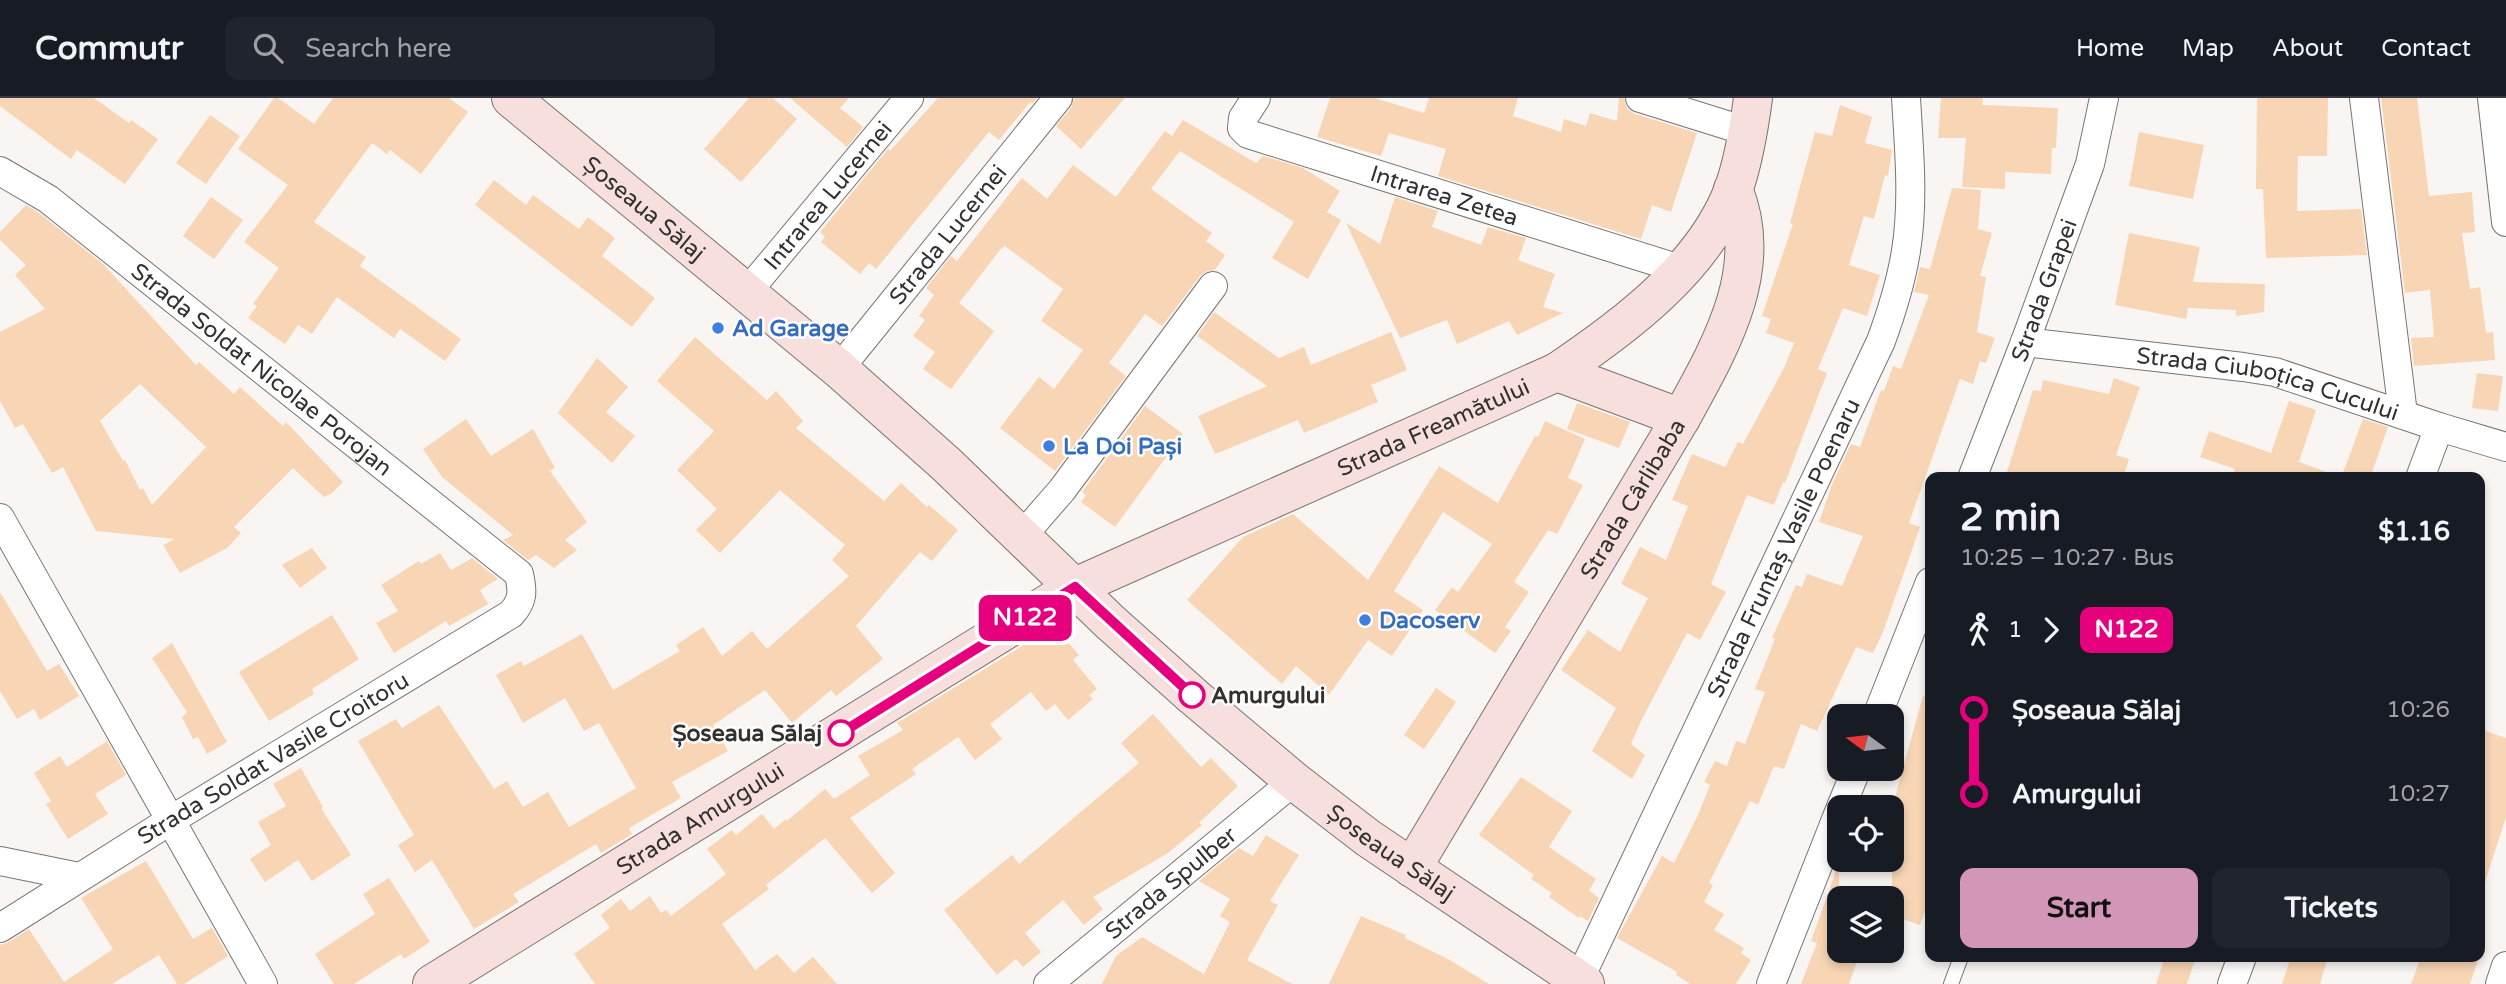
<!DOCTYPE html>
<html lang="en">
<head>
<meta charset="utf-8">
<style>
  body { margin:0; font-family:"Varela Round",sans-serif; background:#20242c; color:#f1f3f6; height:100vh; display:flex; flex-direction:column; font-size:26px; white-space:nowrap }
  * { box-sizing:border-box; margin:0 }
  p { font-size:23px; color:#9ea1a6 }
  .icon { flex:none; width:38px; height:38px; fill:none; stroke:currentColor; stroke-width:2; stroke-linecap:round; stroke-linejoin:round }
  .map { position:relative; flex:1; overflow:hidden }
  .side { position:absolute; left:1925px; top:374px; width:560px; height:490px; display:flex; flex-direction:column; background:#171b24; border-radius:14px; box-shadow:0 4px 10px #0003 }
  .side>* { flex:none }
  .badge { padding:0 14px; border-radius:10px; font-size:24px; line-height:46px }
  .needle { width:46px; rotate:285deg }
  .fabs { position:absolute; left:1827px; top:606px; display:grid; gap:14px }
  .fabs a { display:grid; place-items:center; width:77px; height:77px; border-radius:14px; background:#171b24; box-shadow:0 4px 10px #0003; font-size:35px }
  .map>.badge { position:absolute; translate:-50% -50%; box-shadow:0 0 0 4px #fff }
  .legs { display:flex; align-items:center; gap:10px; height:77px; padding:0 35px; font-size:23px }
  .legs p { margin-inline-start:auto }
  .overview { display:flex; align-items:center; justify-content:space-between; height:119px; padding:0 35px }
  h1 { font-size:38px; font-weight:700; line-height:52px }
  .action { display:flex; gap:14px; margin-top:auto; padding:14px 35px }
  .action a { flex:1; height:80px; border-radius:14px; background:#d296b7; color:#111; font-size:28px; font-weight:700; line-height:80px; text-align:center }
  .action a+a { background:#20242c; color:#f1f3f6 }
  ul { padding:0 35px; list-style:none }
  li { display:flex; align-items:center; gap:24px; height:84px; font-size:26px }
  li i { display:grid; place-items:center; width:10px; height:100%; margin:0 9px; background:currentColor }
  li i::after { content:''; width:18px; height:18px; margin:-9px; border:5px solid; border-radius:50%; background:#171b24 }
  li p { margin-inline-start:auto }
  li:first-child i { background:linear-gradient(#0000 50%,currentColor 0) }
  li:last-child i { background:linear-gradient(currentColor 50%,#0000 0) }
  header { display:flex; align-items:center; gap:42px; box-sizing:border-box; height:98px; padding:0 35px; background:#171b24; border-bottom:2px solid #363941 }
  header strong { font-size:33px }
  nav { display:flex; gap:38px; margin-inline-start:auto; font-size:24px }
  .search { width:490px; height:63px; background:#20242c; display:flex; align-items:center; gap:18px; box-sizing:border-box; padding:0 24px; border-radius:14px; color:#9ea1a6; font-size:26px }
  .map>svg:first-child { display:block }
  .building { fill:#f8d6b5; fill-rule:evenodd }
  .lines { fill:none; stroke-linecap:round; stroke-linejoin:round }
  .lane-casing { stroke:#777472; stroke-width:16 }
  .street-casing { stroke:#777472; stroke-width:30 }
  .secondary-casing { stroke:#777472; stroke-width:40 }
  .lane { stroke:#fff; stroke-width:14 }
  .street { stroke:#fff; stroke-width:28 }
  .secondary { stroke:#f6dfdc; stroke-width:38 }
  .line-1-casing { stroke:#fff; stroke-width:16 }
  .line-1 { stroke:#e6007e; stroke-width:10 }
  .shop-dot { fill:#3f7fe0; stroke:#fff; stroke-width:2.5 }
  .stop-1-dot { fill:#fff; stroke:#e6007e; stroke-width:3.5 }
  .labels { text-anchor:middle; stroke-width:5; stroke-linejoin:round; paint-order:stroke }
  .street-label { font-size:23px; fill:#323130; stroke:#fff }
  .shop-label { font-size:23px; font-weight:bold; fill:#366cbe; stroke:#fff; text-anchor:start }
  .stop-label { font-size:23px; font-weight:bold; fill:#323130; stroke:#fff; text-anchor:start }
</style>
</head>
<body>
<header>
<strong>Commutr</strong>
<div class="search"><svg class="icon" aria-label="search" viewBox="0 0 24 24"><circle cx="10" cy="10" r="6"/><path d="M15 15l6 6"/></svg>Search here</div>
<nav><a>Home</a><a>Map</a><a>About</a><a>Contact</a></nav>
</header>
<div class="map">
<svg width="2506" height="886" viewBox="0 0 2506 886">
  <rect width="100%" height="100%" fill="#f8f5f2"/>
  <path class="building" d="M0 0H94L129 25 131 22 158 41 125 86 77 52 71 61 0 8Z
    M274 0H278L314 26 333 0H449L468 14 421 76 390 52 387 56 372 45 314 124 366 159 360 168 461 241 445 263 400 231 394 240 337 199 312 236 298 227 285 246 248 220 257 208 253 206 279 170 244 144 288 87 238 51Z
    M749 0H773L797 21 741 84 704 51Z
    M790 0H849L840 10 863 29 847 49Z
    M938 0H1037L1032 6 1030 4 999 42 989 34 876 171 869 165 860 176 821 144 825 139 820 134 888 51 890 53Z
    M1074 0H1125L1081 51 1056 28 1071 10Z
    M1330 0H1375L1424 15 1429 0H1518L1513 18 1561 34 1564 21 1586 28 1590 15 1617 23 1619 0H1624L1627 11 1635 16 1697 35 1671 114 1652 107 1641 141 1438 78 1446 51 1389 35 1381 58 1317 39Z
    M1941 0H1983L1982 7 2058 10 2056 50H2052L2051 76 2005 74V91L1962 89 1966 40H1938Z
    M2257 0H2328L2327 58H2298L2297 113 2361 111 2367 157 2266 160 2263 91H2256Z
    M2381 0H2417L2429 98 2472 94 2475 134 2462 135 2470 191 2480 189 2486 235 2493 234 2495 262 2414 268 2411 240 2434 239 2430 192 2405 195Z
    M1840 7 1872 19 1865 45 1892 52 1888 78 1885 77 1874 121 1864 118 1849 167 1880 177 1867 218 1843 210 1818 271 1827 275 1785 385 1783 384 1774 407 1747 397 1711 486 1726 494 1700 542 1687 535 1641 623 1631 646 1645 657 1632 681 1592 653 1616 610 1561 572 1588 532 1620 554 1648 500 1621 486 1640 449 1666 462 1688 408 1672 402 1692 356 1725 369 1738 344 1743 346 1784 270 1794 245 1766 235 1771 221 1762 218 1793 126 1790 125 1815 34 1832 38Z
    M210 17 240 38 206 86 176 65Z
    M1183 22 1256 65 1263 58 1303 70 1340 93 1327 114 1341 122 1308 181 1272 160 1294 124 1180 53 1151 91 1212 135 1206 143 1225 157 1215 172 1207 173 1200 178 1162 228 1145 216 1109 265 1126 278 1055 373 1000 330 1039 279 1054 291 1083 252 1041 223 1063 191 1005 148 1000 152 959 205 994 233 951 291 923 271 935 254 913 238 925 222 919 218 934 197 926 190 951 158 957 163 1022 80 1047 101 1073 67 1116 99 1165 33 1172 38Z
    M2139 34 2204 47 2193 101 2129 88Z
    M494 82 526 107 533 97 579 131 588 119 615 140 602 158 655 200 632 229 475 107Z
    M1952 90 1981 92 1978 131 1992 135 1980 178 1986 179 1977 234 1995 240 1986 265 1980 263 1973 286 1960 281 1909 425 1920 429 1883 534 1873 555 1856 549 1817 633 1801 626 1784 671 1774 668 1758 707 1750 703 1709 785 1713 787 1704 804 1724 816 1714 832 1744 850 1741 855 1751 862 1736 886H1690L1676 877 1677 874 1617 840 1662 758 1674 765 1698 717 1710 687 1704 684 1715 663 1727 668 1736 643 1745 646 1765 594 1755 591 1775 541 1772 540 1796 487 1802 489 1807 476 1842 488 1863 438 1819 424 1833 384 1851 346 1860 349 1881 292 1884 293 1893 268 1901 271 1929 197 1914 194 1920 169 1930 171Z
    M211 99 243 122 214 161 183 138Z
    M1395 99 1438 113 1432 129 1481 147 1488 129 1526 140 1518 162 1555 176 1543 209 1563 215 1517 237 1509 223 1457 246 1447 222 1400 240 1346 125 1380 146Z
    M26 107 39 115 102 165 196 267 199 264 234 296 240 289 283 328 286 324 343 384 332 395 324 399 293 370 234 429 241 435 227 450 180 475 163 447 175 441 96 433 63 369 52 375 23 326 15 330 0 303V234L45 211 15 177 26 167 0 142V134ZM140 286 206 349 152 407 143 390 140 392 125 362 123 363 100 323Z
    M2129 135 2200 149 2193 184 2265 186 2264 214 2236 218V212L2188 210 2186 221 2115 207Z
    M1214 214 1279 260 1304 249 1311 267 1391 234 1407 272 1371 287 1378 304 1304 335 1298 322 1215 356 1198 318 1267 288 1197 238Z
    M695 239 767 302 776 293 803 323 796 330 884 403 901 385 927 409 929 407 958 432 932 463 920 454 856 528 883 561 836 598 831 592 792 625 765 592 713 627 728 653 672 684 681 700 629 730 632 736 601 755 596 746 513 796 519 804 474 831 432 762 415 774 398 747 414 737 358 643 396 621 402 630 439 607 494 691 507 683 523 709 548 694 569 729 636 690 599 625 584 633 565 600 523 625 496 577 521 563 524 568 582 536 613 592 680 553 676 547 703 529 722 558 752 533 767 551 849 478 832 462 845 447 780 392 720 455 696 432 717 411 677 372 714 333 657 283Z
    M597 260 628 289 606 314 635 338 612 365 558 315Z
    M2477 275 2503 278 2498 313 2472 310Z
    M2114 280 2140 289 2116 357 2129 361 2123 380H2005L2033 292 2041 293 2043 282 2109 296Z
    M2289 303 2316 312 2299 364 2332 376V380H2232L2235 371 2200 359 2209 333 2271 355Z
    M1577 305 1630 324 1619 350 1567 331Z
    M1145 308 1183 336 1115 429 1081 404 1086 397 1082 394Z
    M466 321 491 358 533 331 555 370 550 373 587 424 565 442 577 452 554 470 536 457 528 462 503 442 513 437 442 379 423 351Z
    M2363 321 2388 329 2370 380H2341Z
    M1545 323 1585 341 1568 380 1583 387 1557 436 1548 432 1514 484 1529 494 1505 529 1511 533 1495 555 1435 512 1452 489 1458 494 1492 446 1443 414 1394 493 1423 512 1392 558 1368 542 1329 597 1296 568 1282 586 1187 502 1243 439 1293 416 1368 482 1439 368 1498 405 1535 338 1538 339Z
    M312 450 327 470 300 490 282 467Z
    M440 455 451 472 472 460 498 481 480 492 488 506 449 528 446 523 394 555 376 525 398 513 381 487 419 463 421 466Z
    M0 494 47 573 59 566 79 598 40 622 34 611 17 621 0 593Z
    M332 517 359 561 312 591 314 596 269 623 239 574Z
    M1048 532 1061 536 1079 557 1073 562 1097 591 1089 597 1093 601 1068 622 1055 606 1046 613 1031 594 990 626 1002 641 975 662 958 639 912 671 916 676 850 720 895 775 872 795 825 740 766 787 769 791 722 826 755 872 777 856 794 875 813 859 837 886H595L574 856 610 830 601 817 621 801 630 813 650 798 661 815 666 812 671 818 726 776 707 751 732 732 736 737 762 716 774 731 786 721 787 723 825 691 834 701 870 677 858 658 903 632 897 625Z
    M172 545 227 644 207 656 198 639 193 641 182 619 187 614 152 560Z
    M1436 590 1456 604 1424 651 1404 637Z
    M1923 598 1930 599V799L1920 827 1892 817V710Z
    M1153 616 1201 669 1211 660 1238 688 1199 725 1202 727 1168 755 1093 799 1103 811 1084 827 1063 802 1025 835 1041 854 1023 869 1016 861 997 877 944 812 1012 757 1019 766 1139 665 1121 645Z
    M2480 631 2506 640V719L2485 784H2480Z
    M107 643 126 677 95 696 108 716 68 741 46 706 51 703 34 675 60 658 67 669Z
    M301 670 323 709 321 710 351 757 312 783 298 762 265 784 250 761 271 747 258 724 286 708 273 686Z
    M1521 679 1572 713 1549 749 1596 781 1589 792 1599 800 1588 823 1580 818 1579 820 1549 799 1552 795 1531 781 1534 777 1479 737Z
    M1266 737 1299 757 1270 803 1278 807 1247 862 1292 886H1102L1116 858 1142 839 1204 876 1230 824 1220 818 1230 801 1199 783 1239 750 1253 758Z
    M146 763 193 841 212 830 228 858 184 886H177L159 857 112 886H0V847L9 844 29 831 64 884 113 851 81 800Z
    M1836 773H1839V852H1861L1849 886H1801L1817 845 1811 843Z
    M389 780 430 844 404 861 401 856 354 886H334L315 856 375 816 363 796Z
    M1361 818 1406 837 1405 840 1448 861 1489 886H1329Z
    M2165 859H2196L2187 886H2156Z
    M2291 859H2328L2320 886H2282Z
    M2421 859H2479L2470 886H2411Z"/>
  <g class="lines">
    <g class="lane-casing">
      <path id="lane" d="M1951 886 1961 859"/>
    </g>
    <g class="street-casing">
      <g id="street">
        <path id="s1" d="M1256 0 1243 20 1242 30 1248 36 1683 172"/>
        <path d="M1640 0 1749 34"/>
        <path d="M2364 0 2403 316"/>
        <path d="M2492 0 2506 124"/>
        <path id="s2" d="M0 73 48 101 519 476C523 494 523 503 511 516L171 722 0 830"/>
        <path id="s3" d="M747 194 909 0"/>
        <path id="s4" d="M2025 244 2243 269 2275 274 2439 329 2506 349"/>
        <path id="s5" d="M839 271 1058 0"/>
        <path id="s6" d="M1972 380 2025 244 2090 66 2104 0"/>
        <path d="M2420 380 2439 329"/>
        <path d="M0 420 263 886"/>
        <path d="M1022 438 1062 392 1213 188"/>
        <path d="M1877 618 1930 484"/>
        <path d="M1841 709 1857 670"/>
        <path d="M0 763 79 779"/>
        <path id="s7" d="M1579 882 1881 243C1892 213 1901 184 1906 153 1914 103 1909 51 1906 0"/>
        <path id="s8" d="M1048 886 1294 683"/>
        <path d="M1771 886 1839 714"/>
        <path d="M2232 886 2242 859"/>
        <path d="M2500 886 2506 868"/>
      </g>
    </g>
    <g class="secondary-casing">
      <g id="secondary">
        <path id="s9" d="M511 0 839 271 946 366 1110 524 1194 599 1294 683 1368 740 1585 886"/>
        <path d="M1557 274 1681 320"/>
        <path id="s10" d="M1412 770 1681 320C1719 251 1767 171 1733 91"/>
        <path id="s11" d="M432 886 1075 489 1557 274C1624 229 1705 169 1734 90 1744 61 1749 30 1753 0"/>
      </g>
    </g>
    <use href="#lane" class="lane"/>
    <use href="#street" class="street"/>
    <use href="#secondary" class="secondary"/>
  </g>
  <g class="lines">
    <g class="line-1-casing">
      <path id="line-1" d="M841 635 1075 489 1192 597"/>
    </g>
    <use href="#line-1" class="line-1"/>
  </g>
  <g class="shop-dot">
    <circle cx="718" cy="230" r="7"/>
    <circle cx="1049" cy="348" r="7"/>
    <circle cx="1365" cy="522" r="7"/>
  </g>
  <g class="stop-1-dot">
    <circle cx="1192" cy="597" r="12"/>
    <circle cx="841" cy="635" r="12"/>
  </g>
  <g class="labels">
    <g class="street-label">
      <text dy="8" stroke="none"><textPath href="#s3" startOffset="126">Intrarea Lucernei</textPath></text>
      <text dy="8" stroke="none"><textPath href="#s1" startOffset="248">Intrarea Zetea</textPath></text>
      <text dy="8" stroke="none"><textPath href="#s9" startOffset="173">Șoseaua Sălaj</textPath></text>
      <text dy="8" stroke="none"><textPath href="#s5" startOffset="173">Strada Lucernei</textPath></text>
      <text dy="8" stroke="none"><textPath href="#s6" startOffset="201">Strada Grapei</textPath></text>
      <text dy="8" stroke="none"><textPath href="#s2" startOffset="329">Strada Soldat Nicolae Porojan</textPath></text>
      <text dy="8" stroke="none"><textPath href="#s4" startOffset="247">Strada Ciuboțica Cucului</textPath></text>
      <text dy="8" stroke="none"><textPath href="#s11" startOffset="1148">Strada Freamătului</textPath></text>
      <text dy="8" stroke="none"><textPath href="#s10" startOffset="430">Strada Cârlibaba</textPath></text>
      <text dy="8" stroke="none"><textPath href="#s7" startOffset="478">Strada Fruntaș Vasile Poenaru</textPath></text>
      <text transform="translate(273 660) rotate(-31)" y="8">Strada Soldat Vasile Croitoru</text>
      <text dy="8" stroke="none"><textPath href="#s11" startOffset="315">Strada Amurgului</textPath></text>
      <text dy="8" stroke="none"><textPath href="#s9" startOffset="1160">Șoseaua Sălaj</textPath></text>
      <text dy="8" stroke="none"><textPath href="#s8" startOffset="159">Strada Spulber</textPath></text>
    </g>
    <g class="shop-label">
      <text x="732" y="238">Ad Garage</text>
      <text x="1063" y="356">La Doi Pași</text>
      <text x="1379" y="530">Dacoserv</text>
    </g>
    <g class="stop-label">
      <text x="1211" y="605">Amurgului</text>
      <text x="822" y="643" text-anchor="end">Șoseaua Sălaj</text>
    </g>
  </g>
</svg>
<div class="fabs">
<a><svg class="needle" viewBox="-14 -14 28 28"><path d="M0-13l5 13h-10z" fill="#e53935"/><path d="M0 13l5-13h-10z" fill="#9ea1a6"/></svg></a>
<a><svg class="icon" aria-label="locate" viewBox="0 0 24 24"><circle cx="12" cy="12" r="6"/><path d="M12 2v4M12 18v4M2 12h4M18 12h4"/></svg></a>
<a><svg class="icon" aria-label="layers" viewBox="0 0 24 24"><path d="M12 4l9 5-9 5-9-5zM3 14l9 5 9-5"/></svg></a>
</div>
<b class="badge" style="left:1025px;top:520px;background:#e6007e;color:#fff">N122</b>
<section class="side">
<div class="overview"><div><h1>2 min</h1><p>10:25 – 10:27 · Bus</p></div><b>$1.16</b></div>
<div class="legs"><svg class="icon" aria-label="walk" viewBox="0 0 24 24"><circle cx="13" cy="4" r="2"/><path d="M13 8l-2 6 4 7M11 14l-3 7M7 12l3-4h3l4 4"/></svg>1<svg class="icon" aria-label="forward" viewBox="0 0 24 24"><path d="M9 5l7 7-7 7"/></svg><b class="badge" style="background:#e6007e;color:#fff">N122</b></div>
<ul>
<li><i style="color:#e6007e"></i><b>Șoseaua Sălaj</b><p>10:26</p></li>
<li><i style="color:#e6007e"></i><b>Amurgului</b><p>10:27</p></li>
</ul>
<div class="action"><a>Start</a><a>Tickets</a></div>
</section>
</div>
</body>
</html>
